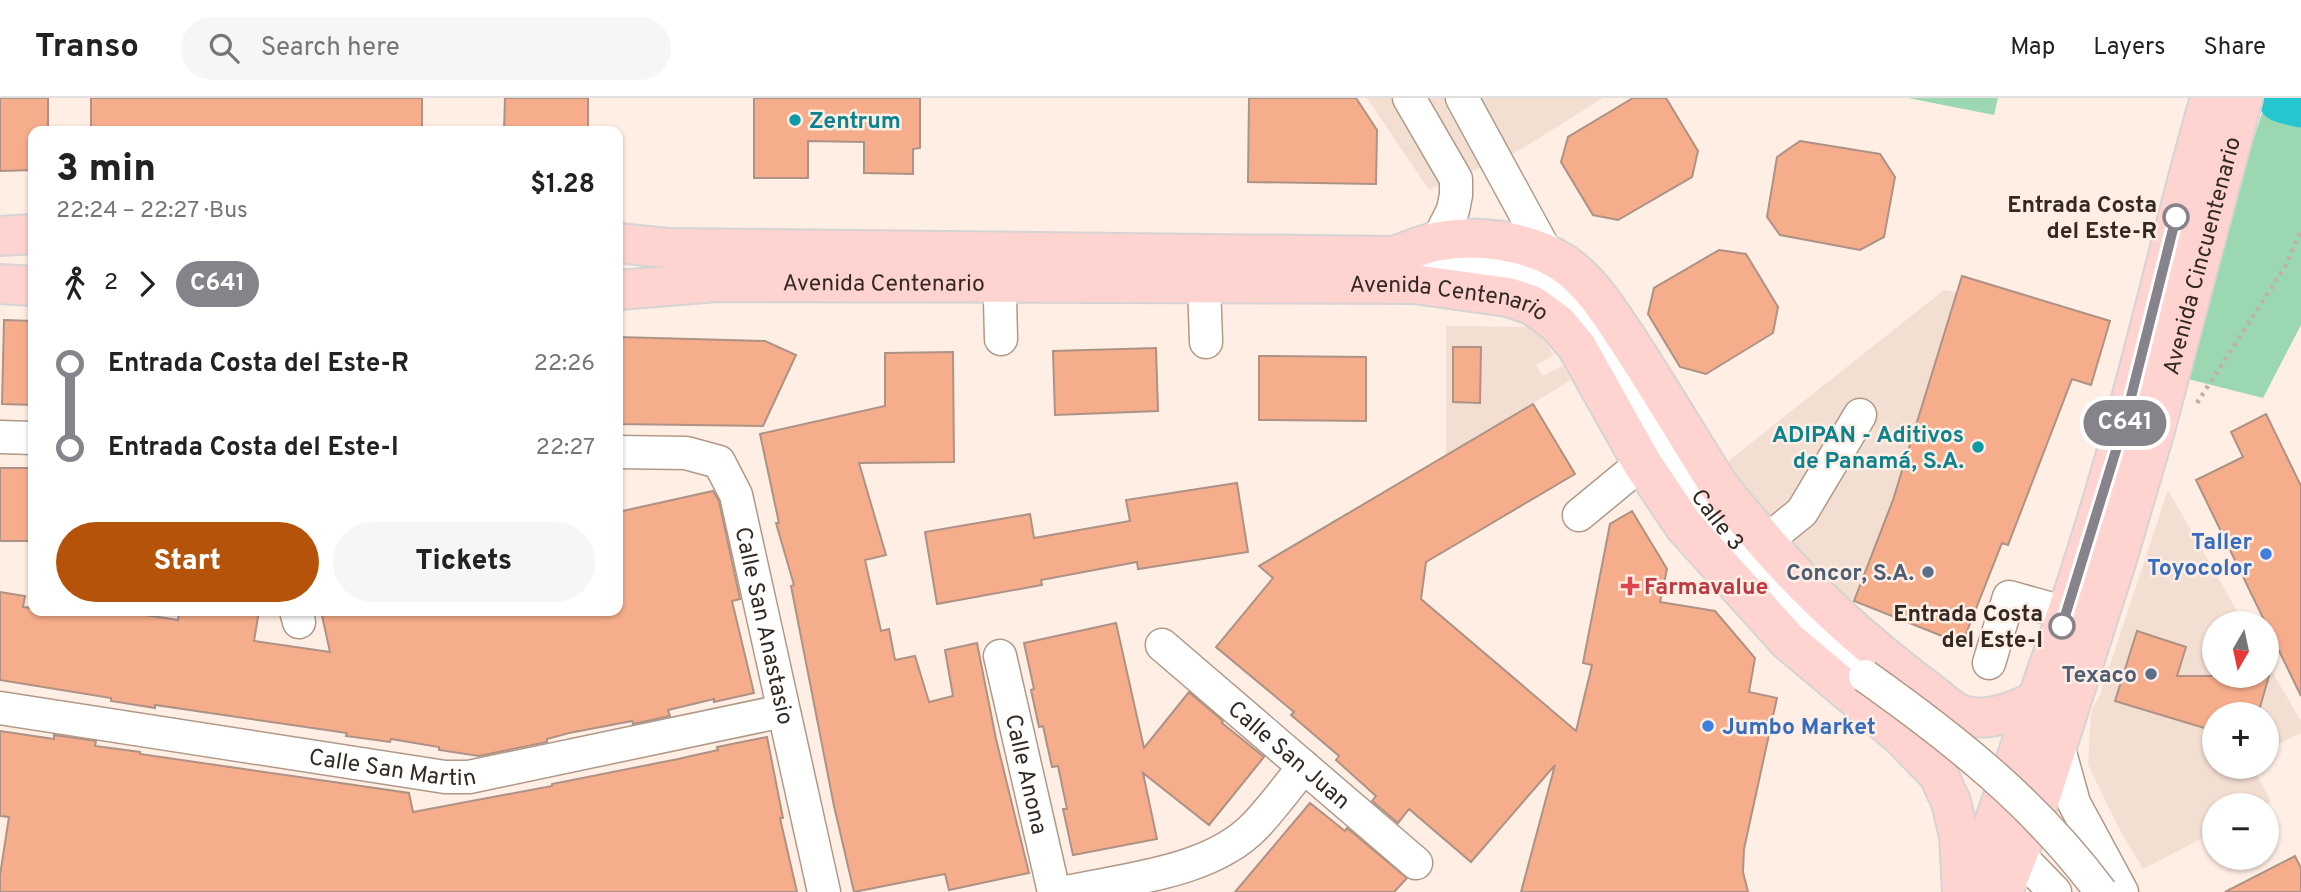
<!DOCTYPE html>
<html lang="en">
<head>
<meta charset="utf-8">
<style>
  body { margin:0; font-family:Overpass,sans-serif; background:#f6f6f6; color:#222; height:100vh; display:flex; flex-direction:column; font-size:26px; white-space:nowrap }
  * { box-sizing:border-box; margin:0 }
  p { font-size:23px; color:#767676 }
  .icon { flex:none; width:38px; height:38px; fill:none; stroke:currentColor; stroke-width:2; stroke-linecap:round; stroke-linejoin:round }
  .map { position:relative; flex:1; overflow:hidden }
  .sheet { position:absolute; left:28px; top:28px; width:595px; height:490px; display:flex; flex-direction:column; background:#fff; border-radius:14px; box-shadow:0 2px 5px #0004 }
  .sheet>* { flex:none }
  .badge { padding:0 14px; border-radius:23px; font-size:24px; line-height:46px }
  .needle { width:46px; rotate:189deg }
  .controls { position:absolute; left:2202px; top:513px; display:grid; gap:14px }
  .controls a { display:grid; place-items:center; width:77px; height:77px; border-radius:50%; background:#fff; box-shadow:0 2px 5px #0004; font-size:35px }
  .map>.badge { position:absolute; translate:-50% -50%; box-shadow:0 0 0 4px #fff }
  .legs { display:flex; align-items:center; gap:10px; height:77px; padding:0 28px; font-size:23px }
  .legs p { margin-inline-start:auto }
  .headline { display:flex; align-items:center; justify-content:space-between; height:119px; padding:0 28px }
  h1 { font-size:38px; font-weight:800; line-height:52px }
  .primary-button { display:flex; gap:14px; margin-top:auto; padding:14px 28px }
  .primary-button a { flex:1; height:80px; border-radius:42px; background:#b45309; color:#fff; font-size:28px; font-weight:800; line-height:80px; text-align:center }
  .primary-button a+a { background:#f6f6f6; color:#222 }
  ul { padding:0 28px; list-style:none }
  li { display:flex; align-items:center; gap:24px; height:84px; font-size:26px }
  li i { display:grid; place-items:center; width:10px; height:100%; margin:0 9px; background:currentColor }
  li i::after { content:''; width:18px; height:18px; margin:-9px; border:5px solid; border-radius:50%; background:#fff }
  li p { margin-inline-start:auto }
  li:first-child i { background:linear-gradient(#0000 50%,currentColor 0) }
  li:last-child i { background:linear-gradient(currentColor 50%,#0000 0) }
  header { display:flex; align-items:center; gap:42px; box-sizing:border-box; height:98px; padding:0 35px; background:#fff; border-bottom:2px solid #e0e0e0 }
  header strong { font-size:33px }
  nav { display:flex; gap:38px; margin-inline-start:auto; font-size:24px }
  .search { width:490px; height:63px; background:#f6f6f6; display:flex; align-items:center; gap:18px; box-sizing:border-box; padding:0 24px; border-radius:38px; color:#767676; font-size:26px }
  .map>svg:first-child { display:block }
  .built { fill:#f3ded2 }
  .green { fill:#9bd7b1 }
  .lines { fill:none; stroke-linecap:round; stroke-linejoin:round }
  .river { stroke:#25c6cf; stroke-width:49 }
  .building { fill:#f6ad8b; stroke:#ad9285; stroke-width:2 }
  .minor-casing { stroke:#b19988; stroke-width:35 }
  .major-casing { stroke:#d6d4d3; stroke-width:42 }
  .path { stroke:#c0b1a8; stroke-width:4.5; stroke-dasharray:3.5 5; stroke-linecap:butt }
  .minor { stroke:#fff; stroke-width:32 }
  .major { stroke:#fed3d0; stroke-width:38 }
  .minor-bridge-casing { stroke:#b19988; stroke-width:35; stroke-linecap:butt }
  .minor-bridge { stroke:#fff; stroke-width:32 }
  .line-1-casing { stroke:#fff; stroke-width:16 }
  .line-1 { stroke:#87838a; stroke-width:10 }
  .culture-dot { fill:#0f9aa8; stroke:#ffeee4; stroke-width:2.5 }
  .stop-1-dot { fill:#fff; stroke:#87838a; stroke-width:3.5 }
  .shop-dot { fill:#3f7fe0; stroke:#ffeee4; stroke-width:2.5 }
  .service-dot { fill:#5c6f8a; stroke:#ffeee4; stroke-width:2.5 }
  .health-dot { fill:#e0444e; stroke:#ffeee4; stroke-width:2.5 }
  .labels { text-anchor:middle; stroke-width:5; stroke-linejoin:round; paint-order:stroke }
  .culture-label { font-size:23px; font-weight:bold; fill:#0d838f; stroke:#ffeee4; text-anchor:start }
  .stop-label { font-size:23px; font-weight:bold; fill:#332922; stroke:#ffeee4; text-anchor:end }
  .street-label { font-size:23px; fill:#332922; stroke:#ffeee4 }
  .shop-label { font-size:23px; font-weight:bold; fill:#366cbe; stroke:#ffeee4; text-anchor:end }
  .service-label { font-size:23px; font-weight:bold; fill:#4e5e75; stroke:#ffeee4; text-anchor:end }
  .health-label { font-size:23px; font-weight:bold; fill:#be3a42; stroke:#ffeee4; text-anchor:start }
</style>
</head>
<body>
<header>
<strong>Transo</strong>
<div class="search"><svg class="icon" aria-label="search" viewBox="0 0 24 24"><circle cx="10" cy="10" r="6"/><path d="M15 15l6 6"/></svg>Search here</div>
<nav><a>Map</a><a>Layers</a><a>Share</a></nav>
</header>
<div class="map">
<svg width="2301" height="794" viewBox="0 0 2301 794">
  <rect width="100%" height="100%" fill="#ffeee4"/>
  <path class="built" d="M1367 0H1603L1520 52 1429 92Z
    M1944 192 1957 194 1893 402 1851 507 1779 432 1727 364Z
    M1446 228 1536 229 1554 257 1536 267 1543 278 1562 268 1571 282 1446 358Z
    M2168 392 2244 525H2214V578H2266V563L2301 623V635L2266 652V616H2214V668L2253 669 2271 704 2266 707H2214V734L2143 771 2121 734 2088 667 2091 614 2100 597Z"/>
  <path class="green" d="M1908 0H1998L1994 17Z
    M2267 0H2301V227L2263 300 2176 278Z"/>
  <g class="lines">
    <path class="river" d="M2282 0 2301 5"/>
  </g>
  <path class="building" d="M0 0H48V33H33V72L0 73Z
    M91 0H422V33H91Z
    M505 0H588V33H504Z
    M754 0H920V50L913 51V76L864 75V44L808 43V80H754Z
    M1249 0H1356L1377 32 1376 86 1248 84Z
    M1633 0H1666L1698 53 1692 79 1618 122 1593 117 1561 64 1568 39Z
    M1800 43 1880 56 1895 79 1884 139 1860 152 1780 137 1767 119 1777 59Z
    M1719 152 1746 156 1778 209 1773 235 1706 276 1680 269 1648 216 1654 190Z
    M1962 178 2110 223 2091 287 2072 281 2008 447 2002 445 1962 546 1854 503 1893 402Z
    M4 222 33 223V307L2 306Z
    M618 239 765 243 796 257 763 328 618 326Z
    M1453 249H1481L1480 305 1453 304Z
    M1156 250 1158 313 1055 317 1053 253Z
    M953 254 954 364 859 365 886 457 865 462 881 533 889 531 895 562 915 558 929 604 953 598 945 552 977 545 996 641 1029 775 949 792 945 776 854 794 834 708 791 488 794 487 776 425H779L760 336 885 308V255Z
    M1259 258 1366 259V323L1259 322Z
    M1533 306 1575 376 1426 464 1421 501 1576 633 1592 567 1583 565 1610 426 1632 413 1667 471 1660 504 1715 513 1755 560 1749 594 1777 600 1744 751 1743 774 1748 794H1521L1555 667 1471 764 1409 711 1398 725 1372 703 1376 698 1336 662 1339 658 1291 617 1294 614 1216 549 1273 480 1259 468Z
    M2266 316 2301 388V598L2196 382 2243 359 2231 334Z
    M0 370H33V443H0Z
    M1237 385 1248 454 1138 471 1137 464 1041 482 1042 487 937 506 925 434 1030 416 1034 440 1130 423 1126 402Z
    M713 393 719 403 740 501 732 503 754 595 714 604V601L668 612 670 618 633 626 632 623 569 635 547 641V644L479 658 439 652V649L391 641 390 644 346 638 347 635 155 607V610L111 603V600L0 582V494L25 498 23 509 33 510V513L76 517V513H119L178 522 179 513H259L254 543 330 554 321 513H618V414Z
    M1116 525 1144 650 1189 594 1223 623 1222 625 1264 659 1209 727 1143 675 1157 741 1073 757 1063 711H1067L1058 668 1052 669 1043 628 1039 629 1031 592 1034 591 1024 545Z
    M2137 533 2186 549 2177 578H2269L2258 616H2214V633L2115 603Z
    M0 633 54 641V637L96 643 95 648 140 654V656L409 695 413 714 552 688V686L678 661 718 652 717 649 767 639 783 720H780L797 794H0V777L9 719 0 718Z
    M1310 705 1345 733 1347 730 1407 780 1394 794H1235Z
    M2295 758 2301 770V794H2225Z"/>
  <g class="lines">
    <g class="minor-casing">
      <g id="minor">
        <path d="M1409 0 1456 81V97L1453 112 1437 144"/>
        <path d="M1462 0 1547 156"/>
        <path id="s1" d="M1412 158C1463 161 1516 161 1560 192 1600 221 1623 269 1646 312 1665 344 1684 376 1706 406 1752 469 1810 523 1865 578"/>
        <path d="M999 162 1001 241"/>
        <path d="M1204 184 1206 244"/>
        <path d="M0 339 33 340"/>
        <path id="s2" d="M618 354 686 355 719 364 736 397 824 794"/>
        <path d="M1579 417 1642 365"/>
        <path d="M1765 444 1802 414 1860 317"/>
        <path d="M296 513 299 524"/>
        <path id="s3" d="M1162 547 1416 765"/>
        <path id="s4" d="M1000 558 1054 794"/>
        <path d="M1989 565 2009 499 2066 515"/>
        <path id="s5" d="M0 610 445 679H469L783 613"/>
        <path d="M2058 647 2074 705 2122 794"/>
        <path d="M2019 757 2055 794"/>
        <path d="M1067 794C1127 781 1212 774 1256 727 1273 709 1288 688 1304 669"/>
      </g>
    </g>
    <g class="major-casing">
      <g id="major">
        <path d="M0 138 33 136"/>
        <path d="M618 145 668 150 1395 158C1408 153 1421 147 1435 144 1476 136 1527 142 1563 165 1593 185 1613 220 1633 250 1662 295 1689 340 1717 385 1726 398 1737 410 1747 422 1799 486 1861 543 1927 592 1938 600 1950 613 1962 617 1988 625 2015 613 2038 602"/>
        <path d="M0 186 33 188"/>
        <path id="s6" d="M618 192 717 184 1414 186 1508 199 1532 207 1558 226 1577 249 1642 365 1685 429 1788 543 1901 638 1938 676 1951 704 1959 738 1962 794"/>
        <path d="M1966 794C1990 742 2006 689 2025 635 2062 533 2097 428 2125 323 2155 215 2179 107 2210 0"/>
        <path id="s7" d="M2003 794 2042 695 2117 461 2155 332 2243 0"/>
      </g>
    </g>
    <path class="path" d="M2197 305 2286 167 2301 132"/>
    <use href="#minor" class="minor"/>
    <use href="#major" class="major"/>
    <g class="minor-bridge-casing">
      <path id="minor-bridge" d="M1865 578C1954 641 2035 705 2101 794"/>
    </g>
    <use href="#minor-bridge" class="minor-bridge"/>
  </g>
  <g class="lines">
    <g class="line-1-casing">
      <path id="line-1" d="M2062 528 2125 323 2176 119"/>
    </g>
    <use href="#line-1" class="line-1"/>
  </g>
  <g class="culture-dot">
    <circle cx="795" cy="22" r="7"/>
    <circle cx="1978" cy="349" r="7"/>
  </g>
  <g class="stop-1-dot">
    <circle cx="2176" cy="119" r="12"/>
    <circle cx="2062" cy="528" r="12"/>
  </g>
  <g class="shop-dot">
    <circle cx="2266" cy="456" r="7"/>
    <circle cx="1708" cy="628" r="7"/>
  </g>
  <g class="service-dot">
    <circle cx="1928" cy="474" r="7"/>
    <circle cx="2151" cy="576" r="7"/>
  </g>
  <path class="health-dot" d="M1626.5 477.5h7v7h7v7h-7v7h-7v-7h-7v-7h7z"/>
  <g class="labels">
    <g class="culture-label">
      <text x="809" y="30">Zentrum</text>
      <text x="1964" y="344" text-anchor="end">ADIPAN - Aditivos<tspan x="1964" dy="26">de Panamá, S.A.</tspan></text>
    </g>
    <g class="stop-label">
      <text x="2157" y="114">Entrada Costa<tspan x="2157" dy="26">del Este-R</tspan></text>
      <text x="2043" y="523">Entrada Costa<tspan x="2043" dy="26">del Este-I</tspan></text>
    </g>
    <g class="street-label">
      <text dy="8" stroke="none"><textPath href="#s7" startOffset="667">Avenida Cincuentenario</textPath></text>
      <text dy="8" stroke="none"><textPath href="#s6" startOffset="266">Avenida Centenario</textPath></text>
      <text dy="8" stroke="none"><textPath href="#s6" startOffset="833">Avenida Centenario</textPath></text>
      <text dy="8" stroke="none"><textPath href="#s1" startOffset="434">Calle 3</textPath></text>
      <text dy="8" stroke="none"><textPath href="#s2" startOffset="273">Calle San Anastasio</textPath></text>
      <text dy="8" stroke="none"><textPath href="#s3" startOffset="168">Calle San Juan</textPath></text>
      <text dy="8" stroke="none"><textPath href="#s5" startOffset="397">Calle San Martin</textPath></text>
      <text dy="8" stroke="none"><textPath href="#s4" startOffset="121">Calle Anona</textPath></text>
    </g>
    <g class="shop-label">
      <text x="2252" y="451">Taller<tspan x="2252" dy="26">Toyocolor</tspan></text>
      <text x="1722" y="636" text-anchor="start">Jumbo Market</text>
    </g>
    <g class="service-label">
      <text x="1914" y="482">Concor, S.A.</text>
      <text x="2137" y="584">Texaco</text>
    </g>
    <g class="health-label">
      <text x="1644" y="496">Farmavalue</text>
    </g>
  </g>
</svg>
<div class="controls">
<a><svg class="needle" viewBox="-14 -14 28 28"><path d="M0-13l5 13h-10z" fill="#e53935"/><path d="M0 13l5-13h-10z" fill="#767676"/></svg></a>
<a>+</a>
<a>−</a>
</div>
<b class="badge" style="left:2125px;top:325px;background:#87838a;color:#fff">C641</b>
<section class="sheet">
<div class="headline"><div><h1>3 min</h1><p>22:24 – 22:27 · Bus</p></div><b>$1.28</b></div>
<div class="legs"><svg class="icon" aria-label="walk" viewBox="0 0 24 24"><circle cx="13" cy="4" r="2"/><path d="M13 8l-2 6 4 7M11 14l-3 7M7 12l3-4h3l4 4"/></svg>2<svg class="icon" aria-label="forward" viewBox="0 0 24 24"><path d="M9 5l7 7-7 7"/></svg><b class="badge" style="background:#87838a;color:#fff">C641</b></div>
<ul>
<li><i style="color:#87838a"></i><b>Entrada Costa del Este-R</b><p>22:26</p></li>
<li><i style="color:#87838a"></i><b>Entrada Costa del Este-I</b><p>22:27</p></li>
</ul>
<div class="primary-button"><a>Start</a><a>Tickets</a></div>
</section>
</div>
</body>
</html>
